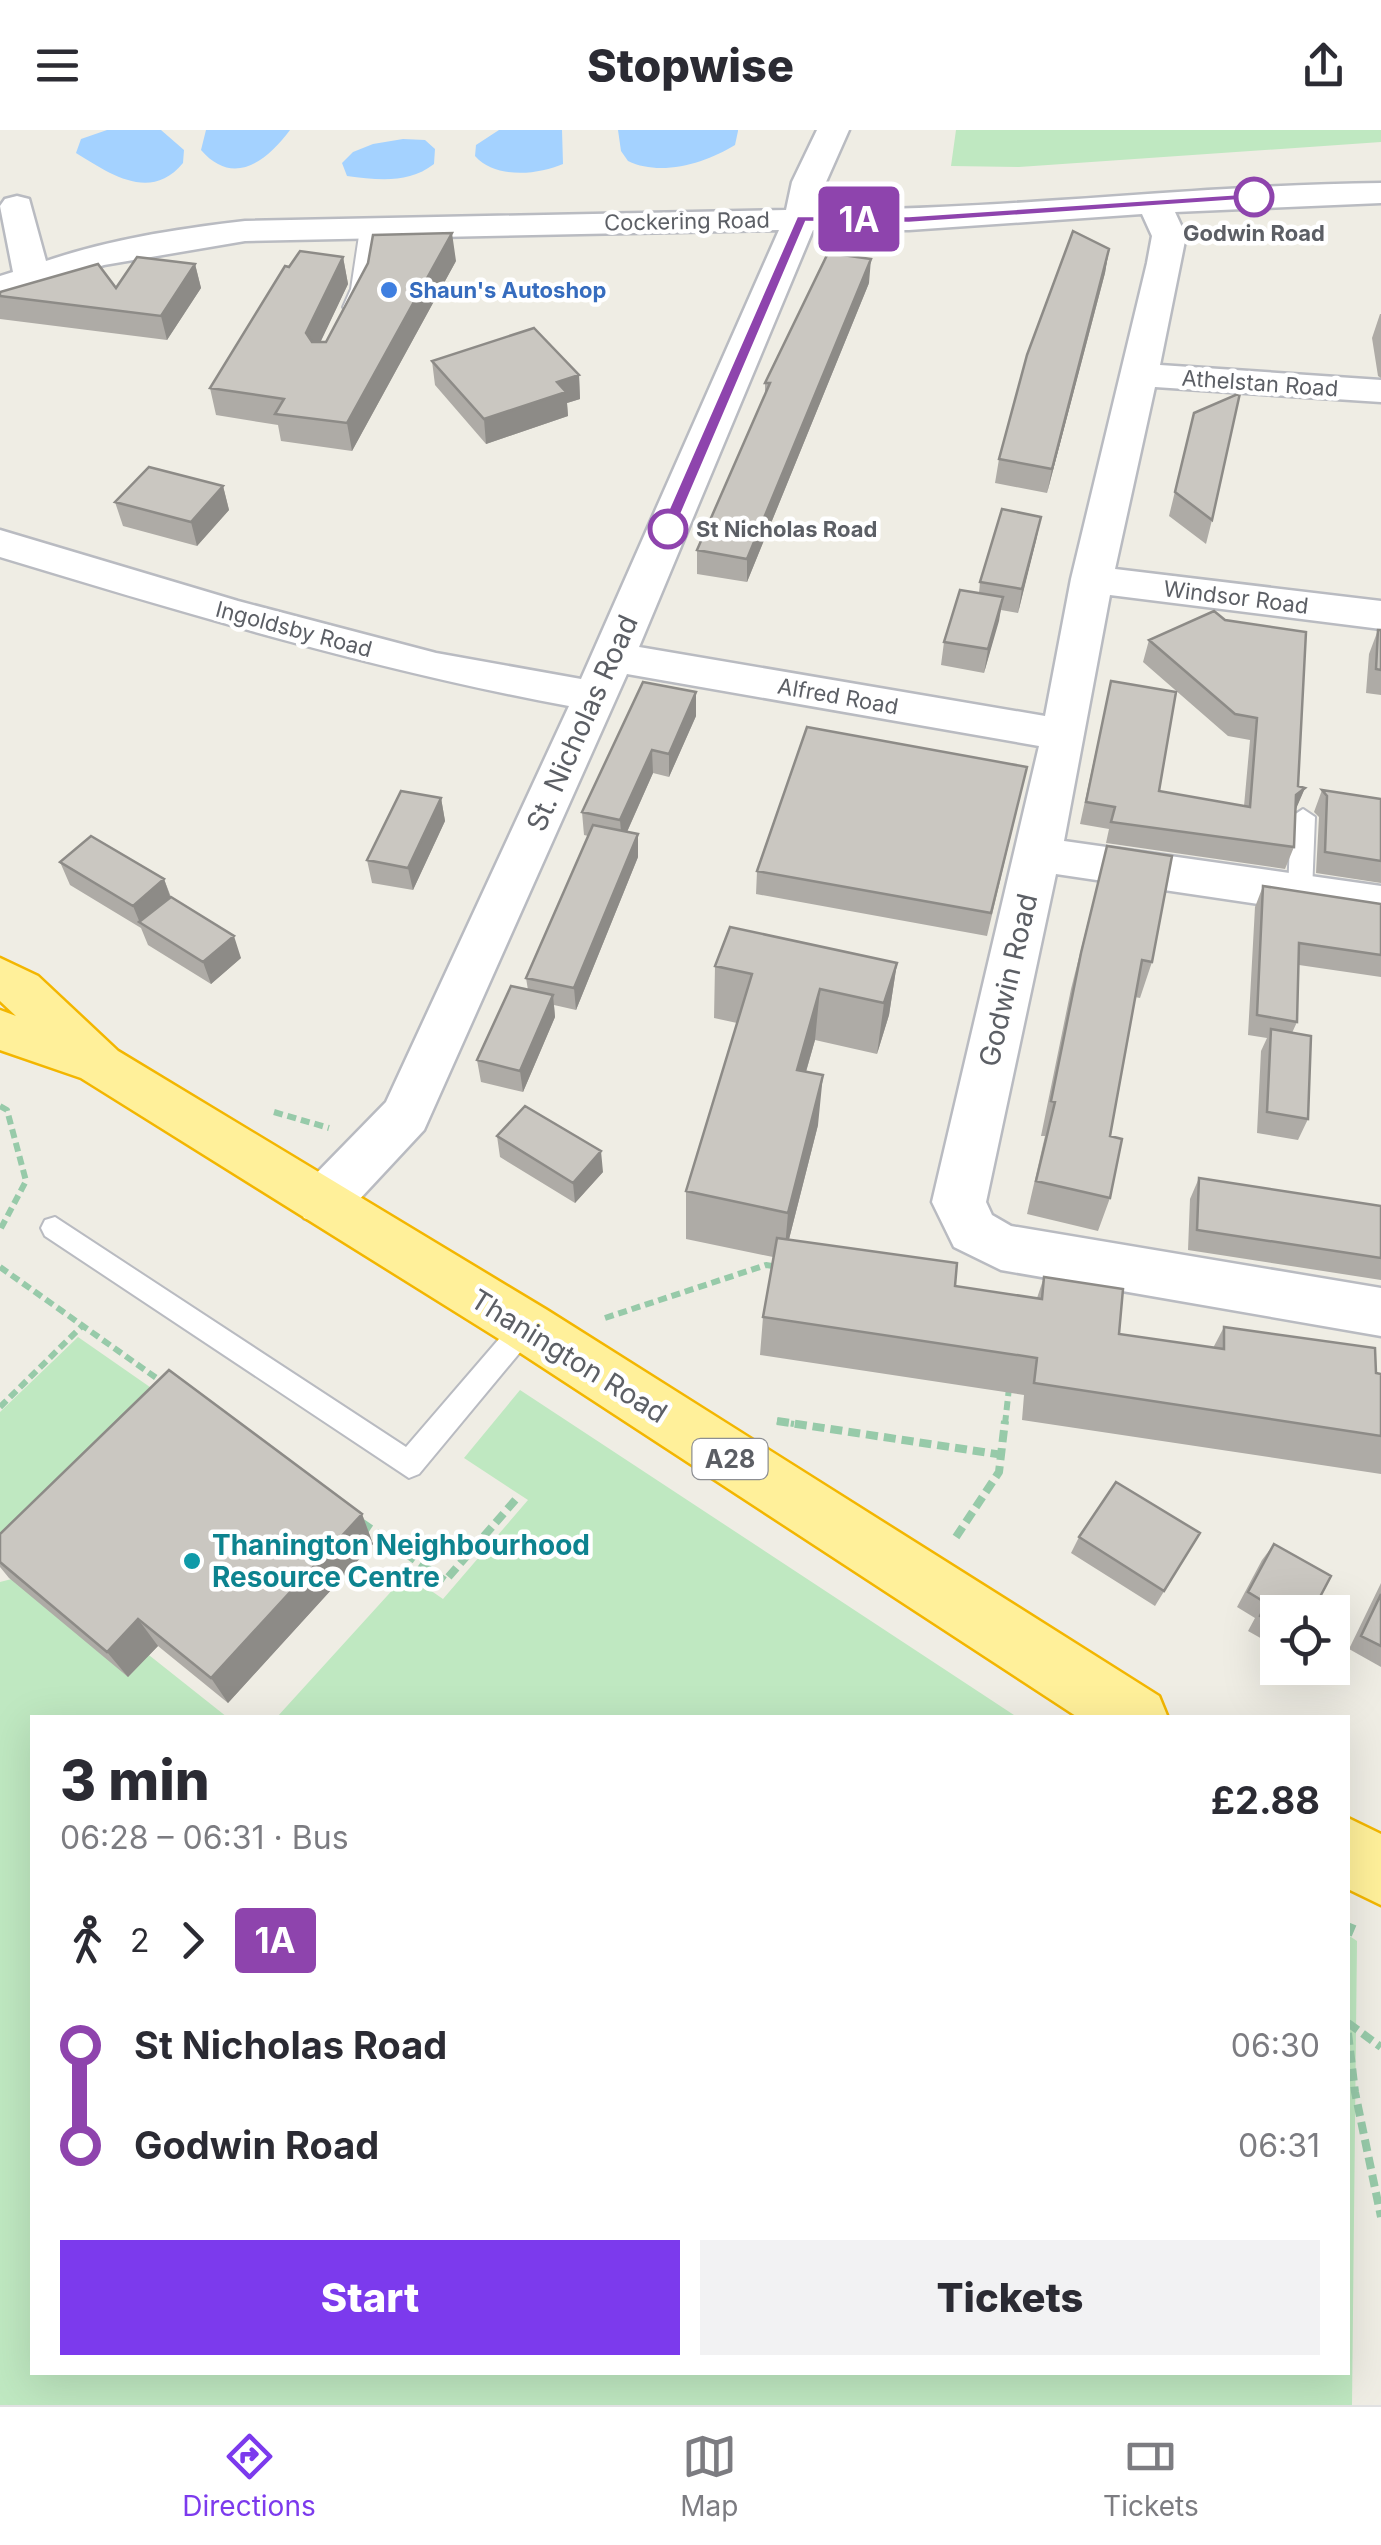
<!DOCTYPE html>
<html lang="en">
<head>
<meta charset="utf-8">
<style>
  body { margin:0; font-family:Inter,sans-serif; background:#f2f2f3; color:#2b2b33; height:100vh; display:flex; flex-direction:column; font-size:38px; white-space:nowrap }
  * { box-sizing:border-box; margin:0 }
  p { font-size:32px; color:#7c7c81 }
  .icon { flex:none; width:55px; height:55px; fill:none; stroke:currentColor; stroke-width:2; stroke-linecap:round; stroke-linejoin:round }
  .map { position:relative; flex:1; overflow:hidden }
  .side { position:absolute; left:30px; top:1585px; width:1320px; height:660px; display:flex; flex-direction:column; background:#fff; border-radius:0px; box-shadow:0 10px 40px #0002 }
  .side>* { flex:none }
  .badge { padding:0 20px; border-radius:8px; font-size:35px; line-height:65px }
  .fabs { position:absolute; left:1260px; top:1465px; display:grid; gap:20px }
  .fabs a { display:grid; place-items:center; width:90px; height:90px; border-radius:0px; background:#fff; box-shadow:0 10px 40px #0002; font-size:50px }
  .map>.badge { position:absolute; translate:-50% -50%; box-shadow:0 0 0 5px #fff }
  .legs { display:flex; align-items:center; gap:15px; height:110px; padding:0 30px; font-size:32px }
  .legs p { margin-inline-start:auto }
  .headline { display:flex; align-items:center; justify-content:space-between; height:170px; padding:0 30px }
  h1 { font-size:55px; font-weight:800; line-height:75px }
  .button { display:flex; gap:20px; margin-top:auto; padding:20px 30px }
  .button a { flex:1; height:115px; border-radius:0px; background:#7c3aed; color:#fff; font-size:40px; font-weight:800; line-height:115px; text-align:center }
  .button a+a { background:#f2f2f3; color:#2b2b33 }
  ul { padding:0 30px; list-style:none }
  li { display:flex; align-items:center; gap:35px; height:100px; font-size:38px }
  li i { display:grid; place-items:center; width:15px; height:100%; margin:0 12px; background:currentColor }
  li i::after { content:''; width:25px; height:25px; margin:-12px; border:8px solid; border-radius:50%; background:#fff }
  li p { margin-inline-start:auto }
  li:first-child i { background:linear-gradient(#0000 50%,currentColor 0) }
  li:last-child i { background:linear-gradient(currentColor 50%,#0000 0) }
  header { display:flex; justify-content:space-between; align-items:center; height:130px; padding:0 30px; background:#fff; font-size:45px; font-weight:800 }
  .tabs { display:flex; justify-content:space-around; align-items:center; height:140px; border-top:2px solid #e1e1e2; background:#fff; font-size:28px; color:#7c7c81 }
  .tabs a { display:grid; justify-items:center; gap:5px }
  .tabs .on { color:#7c3aed }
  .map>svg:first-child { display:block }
  .green { fill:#bfe8c1 }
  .water { fill:#a4d2ff }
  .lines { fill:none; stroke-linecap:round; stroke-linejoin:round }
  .service-casing { stroke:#b9bbc1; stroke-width:4 }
  .minor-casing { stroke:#b9bbc1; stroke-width:5 }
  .trunk-casing { stroke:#f3b600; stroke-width:5 }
  .path-far1 { stroke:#97caa9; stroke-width:6; stroke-dasharray:9 5; stroke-linecap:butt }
  .path { stroke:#97caa9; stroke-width:8; stroke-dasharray:12 6; stroke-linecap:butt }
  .service { fill:#fff; fill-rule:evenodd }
  .minor { fill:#fff; fill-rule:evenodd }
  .trunk { fill:#fff09a; fill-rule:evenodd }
  .wall { fill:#aeaba6 }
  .shaded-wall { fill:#8d8b87 }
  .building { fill:#cac7c1; stroke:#8d8b87; stroke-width:2.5 }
  .line-1 { fill:#8e44ad; stroke:#fff; stroke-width:2.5 }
  .stop-1-dot { fill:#fff; stroke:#8e44ad; stroke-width:5 }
  .shop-dot { fill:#3f7fe0; stroke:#fff; stroke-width:4 }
  .culture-dot { fill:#0f9aa8; stroke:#fff; stroke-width:4 }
  .labels { text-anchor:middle; stroke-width:9; stroke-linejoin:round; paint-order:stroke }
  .far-street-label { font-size:22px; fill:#5c5f65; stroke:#fff }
  .far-stop-label { font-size:22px; font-weight:bold; fill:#5c5f65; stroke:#fff }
  .far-shop-label { font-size:22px; font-weight:bold; fill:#366cbe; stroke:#fff; text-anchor:start }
  .shield { fill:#fff; stroke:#8d8f93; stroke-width:2.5 }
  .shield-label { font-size:25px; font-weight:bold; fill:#5c5f65 }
  .street-label { font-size:28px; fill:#5c5f65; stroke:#fff }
  .culture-label { font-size:28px; font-weight:bold; fill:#0d838f; stroke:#fff; text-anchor:start }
</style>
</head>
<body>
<header><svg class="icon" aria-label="menu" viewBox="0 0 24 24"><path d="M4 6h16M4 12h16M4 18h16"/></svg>Stopwise<svg class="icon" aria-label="share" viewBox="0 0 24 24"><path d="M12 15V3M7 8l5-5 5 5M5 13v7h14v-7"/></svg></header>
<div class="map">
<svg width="1381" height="2275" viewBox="0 0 1381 2275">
  <rect width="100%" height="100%" fill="#efede4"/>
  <path class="green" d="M956 0H1381V12L1019 37 951 36Z
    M78 1207 170 1271 0 1422V1282Z
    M520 1260 1017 1587H277L407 1444 443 1469 528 1370 464 1328Z
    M43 1441 227 1587 32 1588V2242H1348V1805L1357 1811 1352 2275H0V1452Z"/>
  <path class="water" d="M107 0H161L184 20 183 33C150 73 109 43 76 23L81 9Z
    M206 0H290C266 32 233 57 201 20Z
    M499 0H562L563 34C538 45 495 49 475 26L476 15Z
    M618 0H738V1L735 15C706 33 661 47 628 31L621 21Z
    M403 9 425 10 435 19 434 34C408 54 378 50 347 46L342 33 353 22 373 14Z"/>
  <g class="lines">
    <g class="service-casing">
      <path id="service" d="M369 94 378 99 369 159 358 181 352 182 343 177 351 159 360 99Z
        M1303 679 1315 687 1312 762 1300 771 1288 762 1291 687Z
        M55 1087 406 1317 517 1188 527 1185 537 1188 541 1197 419 1344 409 1348 45 1106 41 1098 45 1090Z"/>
    </g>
    <g class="minor-casing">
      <path id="minor" d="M817 0H849L826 52 820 80C1008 80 1194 55 1381 53V73L1175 82 1186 106 1160 235 1381 250V272L1155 257 1115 439 1381 471V499L1110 465 1064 711 1381 756V792L1056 744 986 1072 992 1085 1011 1096 1381 1158V1206L1001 1140 954 1117 932 1072 1039 616 627 544 424 1000 342 1088 323 1094 304 1088 296 1072 304 1056 386 972 569 576C375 540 188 484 0 427V400L238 471 436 523 581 549 779 100 245 111 104 135 0 169V146L13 142 0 76 5 69 17 66 29 69 46 131C111 109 177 99 245 91L786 80 792 52ZM1142 84 1152 106 1147 133 1071 449 1045 586 639 517 813 100H909Z"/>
    </g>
    <g class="trunk-casing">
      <path id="trunk" d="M0 828 38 846 118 921 547 1180 1159 1566 1168 1588H1079L507 1214 81 948 0 920V880L16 886 0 871Z
        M1348 1688 1381 1704V1775L1348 1759Z"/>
    </g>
    <path class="path-far1" d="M0 976 7 980 26 1051 0 1100
      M274 982 329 998
      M0 1137 162 1252
      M605 1188 766 1135 779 1137
      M0 1277 82 1196
      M777 1291 794 1294
      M1005 1294 1009 1258"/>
    <path class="path" d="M777 1291 1003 1325
      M361 1392 445 1451 517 1368
      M956 1407 999 1342 1005 1291
      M1348 1805 1354 1791
      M1348 1893 1381 1917
      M1348 1903 1355 1962 1381 2087"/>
    <use href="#service" class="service"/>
    <use href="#minor" class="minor"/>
    <use href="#trunk" class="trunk"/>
  </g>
  <path class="wall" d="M1109 119 1105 143 1047 363 995 353 999 329Z
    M343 127 348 154 320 212H326L456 131 352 321 281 311 278 295 216 285 210 258 289 137Z
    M195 134 201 158 167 210 0 189V162L116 158Z
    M869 153 747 452 697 444V420L765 264V253Z
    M1380 184H1381V248L1378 246 1372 208Z
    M432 231 579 245 580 269 567 273 568 286 486 314 435 255Z
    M1194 283 1212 390 1206 414 1169 386Z
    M223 356 229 380 197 416 123 396 115 372Z
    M1041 387 1018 483 1001 480 984 543 941 535 944 512 979 463 980 452Z
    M1214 481 1298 656 1305 658 1295 680 1294 717 1285 739 1106 713 1109 699 1080 694 1111 551 1159 661 1244 676 1250 610 1228 606 1143 532 1149 510Z
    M1378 500H1381V565L1366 563 1369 524Z
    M696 562V586L669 647 653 643 627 702 638 727 576 880 554 875 555 887 523 962 481 952 477 930 528 860 526 848 588 706 584 705 582 682Z
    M1027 637 987 806 756 764 757 741Z
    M1322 660 1381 669V753L1316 743 1319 687 1314 682Z
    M441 668 445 691 413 760 372 753 367 730Z
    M1107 716 1152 832 1140 868 1135 867 1110 1006V1068L1098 1101 1027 1084 1045 1006H1041L1071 859Z
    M60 732 164 749 171 767 241 828 211 854 148 815 141 798 70 755Z
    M1263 756 1381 774V847L1299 835 1297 892 1292 903 1308 989 1298 1010 1257 1003 1261 921 1267 908 1248 905 1255 777Z
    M897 833 889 885 877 924 815 910 806 942 818 995 789 1109 955 1156 1037 1168 1044 1147 1119 1204 1213 1218 1224 1197 1381 1244V1344L1022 1290 1024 1265 760 1225 763 1187 773 1127 686 1109V1061L737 893 714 888 715 836Z
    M497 1006 603 1042 575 1073 500 1027Z
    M1199 1048 1381 1076V1150L1188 1120 1190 1069Z
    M362 1384 373 1414 228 1573 158 1516 128 1547 9 1448 0 1437V1404Z
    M1200 1403 1155 1476 1071 1423 1079 1407Z
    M1274 1414 1278 1482V1518L1248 1501 1255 1488 1237 1477 1262 1430Z
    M1381 1453V1537L1349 1519Z"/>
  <path class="shaded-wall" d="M452 103 456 131 352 321 347 293Z
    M1109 119 1105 143 1047 363 1052 339Z
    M343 127 348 154 312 230 306 203Z
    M871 129 869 153 747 452V429Z
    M195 134 201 158 167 210 161 186Z
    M579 245 580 269 567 273 568 286 486 314 484 289 557 252Z
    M223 356 229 380 197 416 191 392Z
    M1041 387 1036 411 1018 483 1022 459Z
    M1003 467 999 491 984 543 988 519Z
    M696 562V586L669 647V624Z
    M652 620 653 643 622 713 620 690Z
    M1305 658 1296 679 1287 687 1296 665Z
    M441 668 445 691 413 760 408 738Z
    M638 704V727L576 880 574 858Z
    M164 749 172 772 140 793 133 776Z
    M234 806 241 828 211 854 203 832Z
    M897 833 889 885 877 924 884 873Z
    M820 859 815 910 792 990 797 940Z
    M553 865 555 887 523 962 520 941Z
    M823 945 818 995 784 1129 788 1083Z
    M601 1021 603 1042 575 1073 573 1053Z
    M362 1384 373 1414 228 1573 211 1548Z
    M138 1489 158 1516 128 1547 107 1522Z"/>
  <path class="building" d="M1073 101 1109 119 1052 339 999 329 1027 225Z
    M452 103 347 293 275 284 284 269 210 258 285 136 289 137 300 121 343 127 306 203 312 212H326L368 133 373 105Z
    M828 123 871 129 747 429 697 420 770 253H765Z
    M137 127 195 134 161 186 0 166V162L98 134 116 158Z
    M534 198 579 245 557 252 566 262 484 289 432 231Z
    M1240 263 1212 390 1175 362 1194 283Z
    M149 337 223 356 191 392 115 372Z
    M1002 379 1041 387 1022 459 980 452Z
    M960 460 1003 467 988 519 944 512Z
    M1214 481 1225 490 1306 502 1298 656 1305 658 1296 665 1294 717 1111 692 1115 677 1086 672 1111 551 1176 562 1159 661 1250 677 1257 588 1235 584 1149 510Z
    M1378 500H1381V540L1376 539Z
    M643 552 696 562 669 624 652 620 620 690 582 682Z
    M807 597 1027 637 991 783 757 741Z
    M1322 660 1381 669V731L1325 722 1327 666Z
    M401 661 441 668 408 738 367 730Z
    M593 695 638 704 574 858 526 848Z
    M91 706 164 749 133 776 60 732Z
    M1107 716 1172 726 1152 832 1142 830 1110 1006 1122 1009 1110 1068 1036 1051 1055 972 1051 971 1081 823Z
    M1263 756 1381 774V825L1299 813 1297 892 1257 885Z
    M171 767 234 806 203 832 139 792Z
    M730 797 897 833 884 873 820 859 797 940 823 945 788 1083 686 1061 752 844 715 836Z
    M511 856 553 865 520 941 477 930Z
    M1271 899 1311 906 1308 989 1267 982Z
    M525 976 601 1021 573 1053 497 1006Z
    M1199 1048 1381 1076V1128L1197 1100Z
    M777 1108 957 1133 955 1156 1042 1169 1044 1147 1123 1159 1119 1204 1224 1219V1197L1375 1218 1376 1243 1381 1244V1306L1034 1253 1037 1228 763 1187Z
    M169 1240 362 1384 211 1548 138 1489 107 1522 0 1432V1404Z
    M1116 1352 1200 1403 1164 1461 1079 1407Z
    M1274 1414 1331 1446 1312 1482H1278V1497L1260 1486 1266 1473 1248 1462Z
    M1381 1464V1516L1361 1506Z"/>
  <path class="line-1" d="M1254 63 1258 69 909 93 806 92 675 399 668 403 660 399 797 86H909Z"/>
  <g class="stop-1-dot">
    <circle cx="1254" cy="67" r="18"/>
    <circle cx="668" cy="399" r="18"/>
  </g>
  <circle class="shop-dot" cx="389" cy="160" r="10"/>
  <circle class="culture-dot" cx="192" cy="1431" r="10"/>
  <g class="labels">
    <g class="far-street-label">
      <text transform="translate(687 91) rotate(-1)" y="8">Cockering Road</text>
      <text transform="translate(1260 253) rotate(4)" y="8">Athelstan Road</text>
      <text transform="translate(1236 467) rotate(7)" y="8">Windsor Road</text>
      <text transform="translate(294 499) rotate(15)" y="8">Ingoldsby Road</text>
      <text transform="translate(838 566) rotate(10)" y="8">Alfred Road</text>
    </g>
    <g class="far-stop-label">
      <text x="1254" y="111">Godwin Road</text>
      <text x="696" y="407" text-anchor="start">St Nicholas Road</text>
    </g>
    <g class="far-shop-label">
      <text x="409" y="168">Shaun's Autoshop</text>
    </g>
    <rect class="shield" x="692.5" y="1309" width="75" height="40" rx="8"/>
    <g class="shield-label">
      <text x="730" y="1338">A28</text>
    </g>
    <g class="street-label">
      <text transform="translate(582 593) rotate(-66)" y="10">St. Nicholas Road</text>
      <text transform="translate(1008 850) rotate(-77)" y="10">Godwin Road</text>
      <text transform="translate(569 1226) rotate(32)" y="10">Thanington Road</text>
    </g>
    <g class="culture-label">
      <text x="212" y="1425">Thanington Neighbourhood<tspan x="212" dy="32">Resource Centre</tspan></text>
    </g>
  </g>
</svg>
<div class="fabs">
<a><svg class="icon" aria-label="locate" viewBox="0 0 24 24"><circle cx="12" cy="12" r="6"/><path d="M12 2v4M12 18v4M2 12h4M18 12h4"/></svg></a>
</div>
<b class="badge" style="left:859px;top:89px;background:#8e44ad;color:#fff">1A</b>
<section class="side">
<div class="headline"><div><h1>3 min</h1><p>06:28 – 06:31 · Bus</p></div><b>£2.88</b></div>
<div class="legs"><svg class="icon" aria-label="walk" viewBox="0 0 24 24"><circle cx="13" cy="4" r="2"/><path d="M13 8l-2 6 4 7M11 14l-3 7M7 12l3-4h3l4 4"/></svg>2<svg class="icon" aria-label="forward" viewBox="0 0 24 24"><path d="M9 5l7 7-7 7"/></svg><b class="badge" style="background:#8e44ad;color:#fff">1A</b></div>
<ul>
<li><i style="color:#8e44ad"></i><b>St Nicholas Road</b><p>06:30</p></li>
<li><i style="color:#8e44ad"></i><b>Godwin Road</b><p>06:31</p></li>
</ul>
<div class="button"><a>Start</a><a>Tickets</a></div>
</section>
</div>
<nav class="tabs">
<a class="on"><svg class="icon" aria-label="directions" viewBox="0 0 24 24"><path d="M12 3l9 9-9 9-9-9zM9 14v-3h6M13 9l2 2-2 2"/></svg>Directions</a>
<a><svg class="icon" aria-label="map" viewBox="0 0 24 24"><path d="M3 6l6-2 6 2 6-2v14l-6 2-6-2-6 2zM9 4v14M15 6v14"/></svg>Map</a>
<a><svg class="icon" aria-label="tickets" viewBox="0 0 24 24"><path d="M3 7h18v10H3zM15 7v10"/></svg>Tickets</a>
</nav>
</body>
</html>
